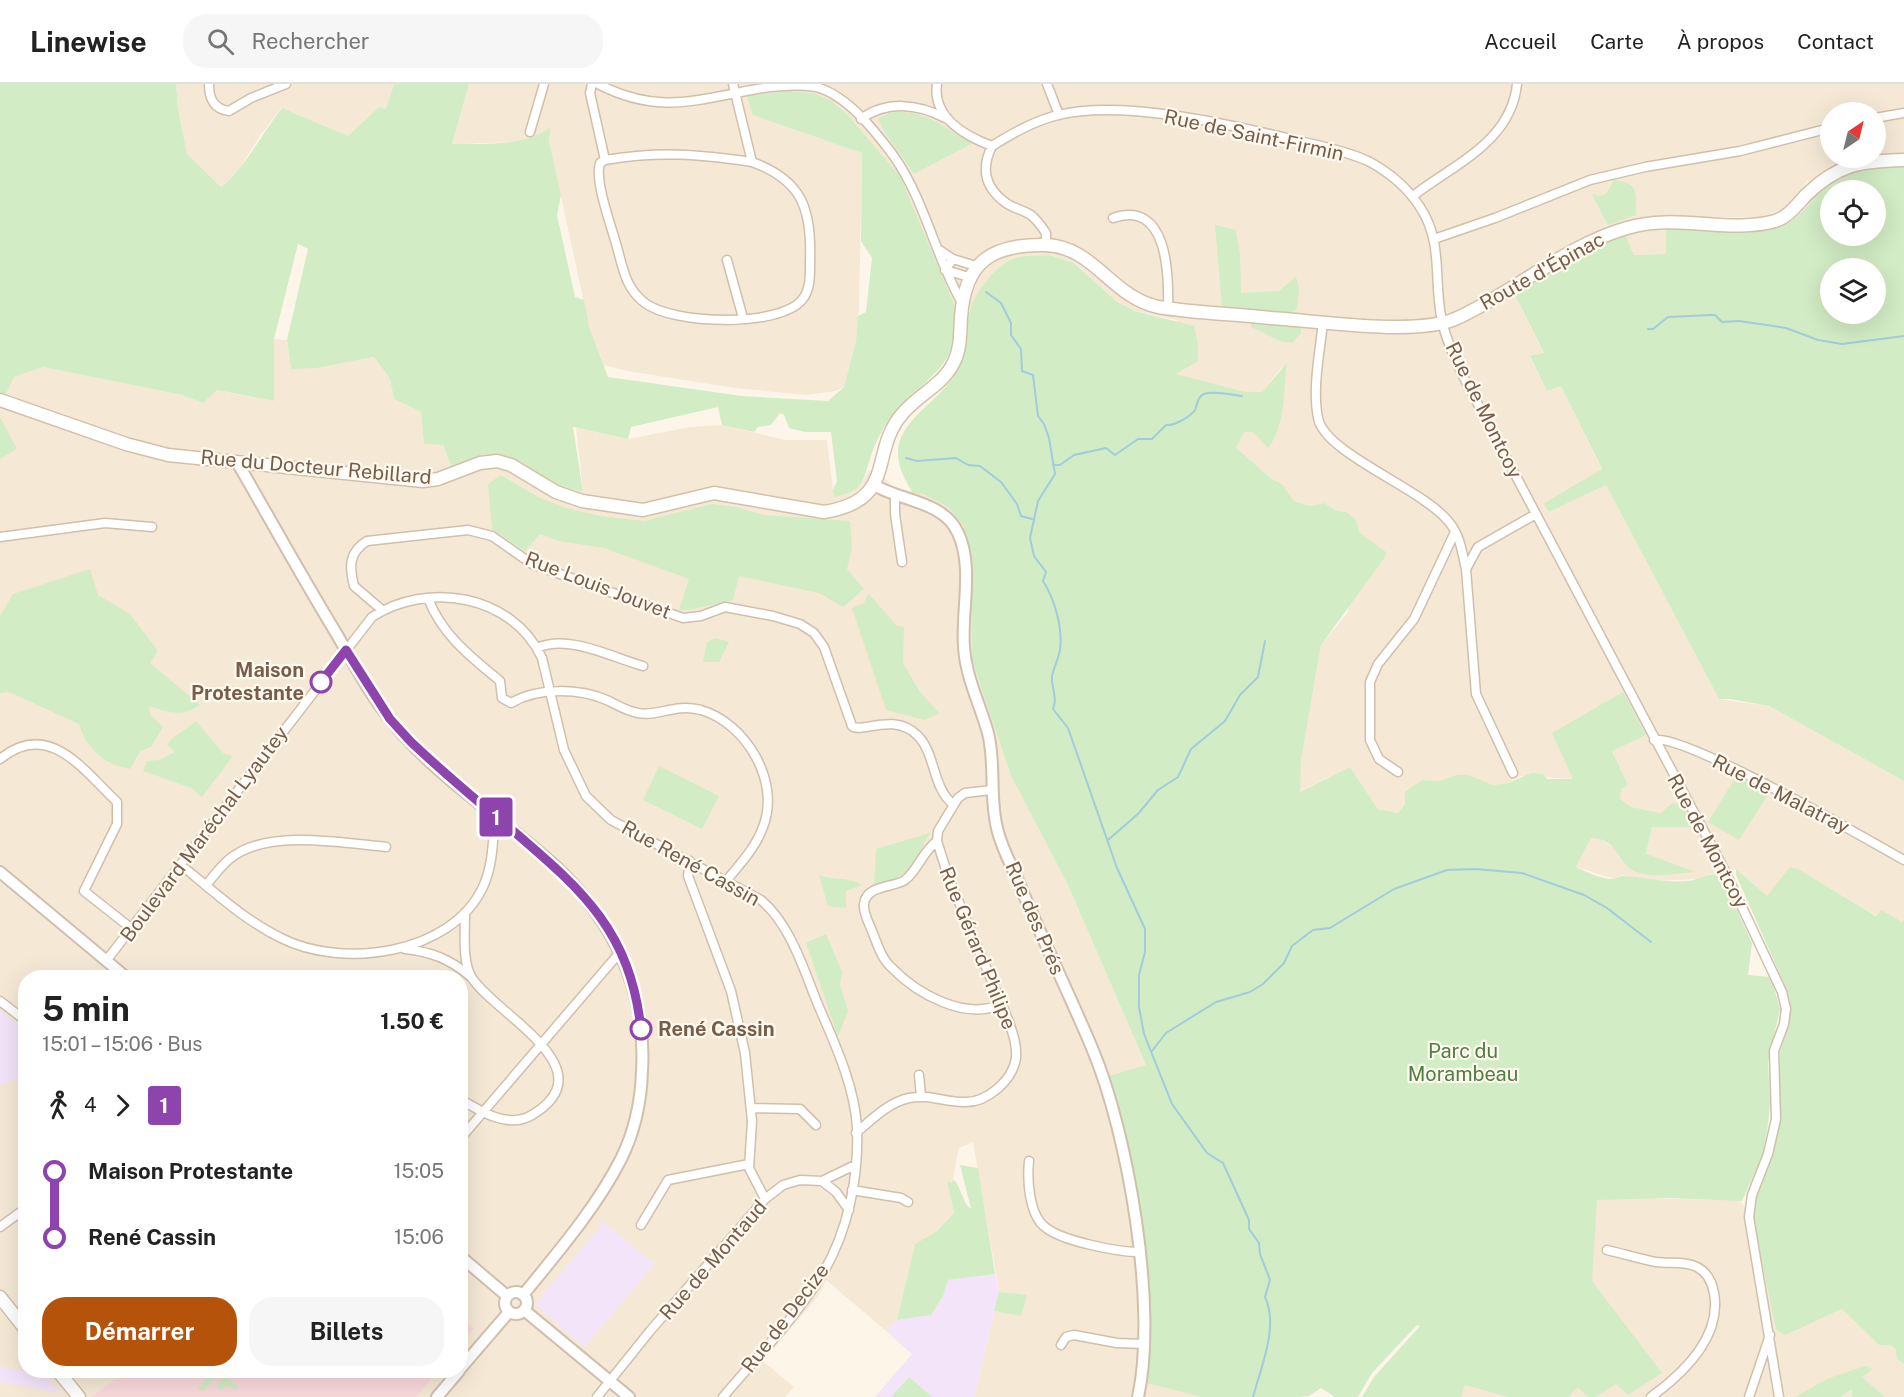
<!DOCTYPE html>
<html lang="fr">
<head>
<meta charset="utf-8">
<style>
  body { margin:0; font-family:"Public Sans",sans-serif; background:#f6f6f6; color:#222; height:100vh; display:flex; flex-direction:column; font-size:22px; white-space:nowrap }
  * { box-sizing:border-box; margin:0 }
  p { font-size:20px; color:#767676 }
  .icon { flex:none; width:33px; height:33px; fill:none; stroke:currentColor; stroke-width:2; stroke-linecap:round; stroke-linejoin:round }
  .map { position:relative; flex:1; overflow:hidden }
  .drawer { position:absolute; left:18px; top:886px; width:450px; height:408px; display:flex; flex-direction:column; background:#fff; border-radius:24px; box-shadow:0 6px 24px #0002 }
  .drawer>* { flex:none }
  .badge { padding:0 12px; border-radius:4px; font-size:21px; line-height:39px }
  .needle { width:39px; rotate:35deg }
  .tools { position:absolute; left:1820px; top:18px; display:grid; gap:12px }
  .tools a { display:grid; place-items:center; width:66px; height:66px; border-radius:50%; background:#fff; box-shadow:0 6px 24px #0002; font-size:30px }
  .map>.badge { position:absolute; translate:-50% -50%; box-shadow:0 0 0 3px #fff }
  .legs { display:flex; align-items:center; gap:9px; height:66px; padding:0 24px; font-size:20px }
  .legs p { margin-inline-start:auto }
  .overview { display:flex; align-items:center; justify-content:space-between; height:102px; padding:0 24px }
  h1 { font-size:33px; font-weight:700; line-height:45px }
  .primary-button { display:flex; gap:12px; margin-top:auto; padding:12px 24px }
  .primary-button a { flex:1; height:69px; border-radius:24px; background:#b45309; color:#fff; font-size:24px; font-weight:700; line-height:69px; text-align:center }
  .primary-button a+a { background:#f6f6f6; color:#222 }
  ul { padding:0 24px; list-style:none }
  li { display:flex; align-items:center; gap:21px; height:66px; font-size:22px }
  li i { display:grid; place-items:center; width:9px; height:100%; margin:0 8px; background:currentColor }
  li i::after { content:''; width:15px; height:15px; margin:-8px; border:4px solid; border-radius:50%; background:#fff }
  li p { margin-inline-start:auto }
  li:first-child i { background:linear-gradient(#0000 50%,currentColor 0) }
  li:last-child i { background:linear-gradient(currentColor 50%,#0000 0) }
  header { display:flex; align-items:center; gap:36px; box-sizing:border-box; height:84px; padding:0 30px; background:#fff; border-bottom:2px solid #e0e0e0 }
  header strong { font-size:28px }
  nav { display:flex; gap:33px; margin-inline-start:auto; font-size:21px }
  .search { width:420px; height:54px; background:#f6f6f6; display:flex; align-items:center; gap:15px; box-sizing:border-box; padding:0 21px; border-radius:24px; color:#767676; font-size:22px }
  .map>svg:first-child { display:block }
  .residential { fill:#f5e9d6; fill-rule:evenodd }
  .education { fill:#f4e4fa }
  .medical { fill:#fbdadc }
  .green { fill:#d2ecc5; fill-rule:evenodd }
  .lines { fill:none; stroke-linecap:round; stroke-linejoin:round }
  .stream { stroke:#a1ccda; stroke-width:2 }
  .minor-casing { stroke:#d0bfac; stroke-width:11 }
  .tertiary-casing { stroke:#d0bfac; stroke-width:14 }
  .secondary-casing { stroke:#d3c0aa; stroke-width:15 }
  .minor { stroke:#fff; stroke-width:8 }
  .tertiary { stroke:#fff; stroke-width:10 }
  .secondary { stroke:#fff; stroke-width:12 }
  .line-1-casing { stroke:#fff; stroke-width:14 }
  .line-1 { stroke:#8e44ad; stroke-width:9 }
  .stop-1-dot { fill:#fff; stroke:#8e44ad; stroke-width:3 }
  .labels { text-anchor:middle; stroke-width:4.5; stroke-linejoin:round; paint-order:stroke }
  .street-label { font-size:20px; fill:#785e4a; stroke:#fffaef }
  .stop-label { font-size:20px; font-weight:bold; fill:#785e4a; stroke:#fffaef; text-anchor:end }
  .park-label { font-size:20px; fill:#4f7f42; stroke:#fffaef }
</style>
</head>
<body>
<header>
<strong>Linewise</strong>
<div class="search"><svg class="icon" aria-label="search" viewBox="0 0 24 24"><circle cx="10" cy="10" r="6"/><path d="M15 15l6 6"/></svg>Rechercher</div>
<nav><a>Accueil</a><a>Carte</a><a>À propos</a><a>Contact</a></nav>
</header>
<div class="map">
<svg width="1904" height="1313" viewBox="0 0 1904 1313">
  <rect width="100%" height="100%" fill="#fdf6e8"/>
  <path class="residential" d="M176 0H394L386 25 379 23 348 52 281 24 260 52 233 95 221 103 187 70 178 24Z
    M469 0H1904V83L1885 82 1819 107 1808 96 1787 123 1761 133H1670L1666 144V170L1634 171 1625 150 1577 173 1514 209 1544 270 1530 273 1547 307 1561 302 1602 386 1543 421 1549 428 1606 401 1719 615 1769 622 1904 697V835L1902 838 1877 832 1800 786 1767 813 1736 785 1712 790 1702 795 1651 797 1622 791 1614 795 1576 783 1591 754H1600L1620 769 1628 783 1656 791 1662 789 1652 774 1646 771 1652 743 1670 723 1660 729 1632 723 1620 715V705L1628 701 1612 667 1623 608 1574 695 1520 692 1508 699 1493 701 1467 691H1456L1439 697 1422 696 1398 729 1378 725 1350 683 1299 708 1301 676 1321 561 1348 528 1360 449 1356 436 1347 428 1337 427 1324 419 1310 422 1294 417 1282 400 1272 395 1236 364 1244 348H1253L1268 363 1279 343 1282 283 1262 308H1246L1175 290 1177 236 1135 227 1116 218 1075 179 1050 171 1010 176 997 186 980 207 970 225 955 222 900 92 848 31 832 17 754 31 862 69 859 224 856 257 844 303 836 307 806 311 735 304 627 287 604 281 589 242 549 57 551 44 536 54 518 58 452 60ZM1830 28H1875V74H1830Z
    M274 255 287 256 291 284H317L374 273 390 295 394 315 421 328 424 360 443 361 451 382 484 370 507 372 583 408 576 344 628 355 690 343 722 341 786 356H827L834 413 862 399 869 386 886 395 893 404 923 410 948 423 963 441 970 472 972 576 1011 692 1068 801 1146 981 1109 993 1123 1038 1138 1108 1150 1218 1147 1298 1201 1313H974L999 1208 973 1058 959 1064 952 1099 947 1097 954 1129 937 1147 915 1160 897 1236 886 1247 826 1196 819 1211 763 1277 794 1303 785 1313H0V311L5 312 14 293 43 283 182 311 203 319 216 306 273 317ZM26 894H460V1287H26Z
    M1634 1114 1739 1116 1753 1133 1814 1238 1842 1225 1879 1261H1890L1897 1265V1275L1904 1280V1313H1387L1559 1117Z"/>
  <path class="education" d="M0 926 26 947 25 991 0 1001Z
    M600 1135 655 1180 584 1263 534 1220 601 1142Z
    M995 1190 999 1208 974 1313H875L912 1270 886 1247 897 1236 931 1231 943 1212 948 1196Z
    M0 1283 46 1290 60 1309 0 1298Z"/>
  <path class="medical" d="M461 1233 474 1244 461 1260Z
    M113 1287H438L416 1313H91L119 1293Z"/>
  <path class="green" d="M0 0H176L178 24 187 70 221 103C241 90 265 45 282 24L348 52 379 23 386 25 394 0H469L452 60C486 59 522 64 551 43L549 57 561 111 557 131 575 213 584 216 589 242 608 293 742 312 828 317 844 303 856 257 858 232 866 228 872 174 861 157 862 69 753 31 747 12 788 7 814 9 832 17 848 31 900 92 955 222C955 238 955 257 948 272 936 294 913 306 897 325 886 337 878 353 872 369 862 396 867 406 834 413L833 406 837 397 831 348H805L789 344 784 331 780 329 771 341 758 343 754 348 722 341 718 323 631 343 628 355 573 343 583 408 561 402 507 372 484 370 451 382 443 361 424 360 421 328 394 315 390 295 374 273 317 284 291 285 287 256 308 165 298 160 274 255V317L217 306 203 319 182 311 43 283 14 293 5 312 0 311Z
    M900 28C936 30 944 46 973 59L914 90C902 71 887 56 878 35L889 29Z
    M1885 82 1904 83V697L1769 622 1730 615H1719L1606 401 1549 428 1543 420 1602 385 1561 302 1547 307 1530 272 1544 269 1514 209 1577 173 1625 150 1634 171 1666 170V144C1704 142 1750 155 1785 140 1799 134 1810 119 1818 108 1834 87 1861 84 1885 82ZM1830 106H1875V152H1830ZM1830 184H1875V230H1830Z
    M1614 96C1639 99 1636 108 1636 131L1608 141 1591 109 1599 112 1606 110Z
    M1215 141 1236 146 1240 170 1241 209 1279 207 1296 193 1299 204 1297 225 1290 229 1222 222Z
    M1050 171 1074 179 1117 218 1135 227 1194 242 1198 260V277L1176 290 1246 308H1262L1287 279C1283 306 1286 342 1268 364L1253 348H1244L1236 364 1272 395 1282 400 1294 417 1310 422 1324 419 1337 427 1347 428 1356 436 1360 449 1386 468 1385 473 1321 561 1301 676 1300 708 1350 683 1378 725 1398 729 1405 720V708L1422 696 1439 697 1456 691H1468L1493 701 1508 699 1532 689 1543 690 1547 695H1573L1552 649 1623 608 1646 651 1612 667 1628 701 1621 705 1620 715 1632 723 1660 729 1673 719 1683 721 1695 743H1652L1646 770 1696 788C1677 789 1652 795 1634 787 1618 779 1617 754 1591 754L1576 783C1587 788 1600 795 1612 795 1617 795 1620 791 1626 792 1647 794 1666 799 1687 797 1699 796 1709 789 1719 790L1723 796 1752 859 1748 891 1771 893 1780 925 1768 978 1770 1019 1768 1040 1763 1071 1742 1117 1670 1114 1597 1116 1592 1197 1662 1289 1628 1311 1616 1300 1596 1313H1587L1578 1303 1568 1313H1508L1465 1301 1461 1313H1362L1374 1293 1420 1242 1417 1241 1372 1289 1358 1313H1335L1321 1304 1309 1312 1298 1313H1201L1147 1299C1148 1271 1151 1243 1149 1216 1145 1140 1132 1065 1109 992L1146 981 1068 801 1011 692 972 576 970 472 963 441 948 423 923 410 913 409C869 343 933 331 959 284 969 265 964 245 970 226 975 209 994 184 1010 176 1020 171 1038 172 1050 171Z
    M1251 238 1301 241V249L1292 259 1280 257 1251 243Z
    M0 333 17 365 0 375Z
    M501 391 540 414 566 424 600 432 644 437 712 420 736 423 764 431 850 437 852 464 847 485 864 505 843 523 819 509 739 492 733 516 689 526H679L689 495 604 464 559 457 540 450 525 467 492 445 488 400Z
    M90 485 98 511 130 530 158 567 150 579 200 621C181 634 169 628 148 622L151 631 163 643 151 663 140 667 130 685C105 681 86 665 79 640L9 608 0 609V532L13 510Z
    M868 509 897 542 904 543 903 579 920 608 939 629 925 636 886 626 852 524 864 519Z
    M716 554 729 558 719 578H703L707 558Z
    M196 637 223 669 233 672 202 713 191 704 143 687 147 677 159 676 175 668 167 661C172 652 187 645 196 637Z
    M659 682 719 712 702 745 643 716Z
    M1736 693 1769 709 1739 756 1708 738Z
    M930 749C911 782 914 792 874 801L876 765Z
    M1790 783 1800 786 1876 832 1881 826 1902 838 1904 835V1280L1897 1275 1896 1265 1890 1261H1879L1842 1225 1785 1251 1776 1246 1753 1133 1754 1121 1772 1069 1780 1033V969L1791 925 1786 904 1736 791V785L1767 812Z
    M819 791C833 797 849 792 862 801L846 807V824L828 822Z
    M826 850 842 888 840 901 848 927 838 953 806 859Z
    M960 1081 978 1084 995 1190 948 1196 943 1212 931 1231 897 1236 915 1160 937 1147 954 1129 947 1097 952 1099 953 1095C962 1103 962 1119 971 1125Z
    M999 1208 1027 1211 1021 1232 994 1227Z
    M1865 1282 1873 1285 1862 1293 1885 1313H1852V1305L1840 1313H1795L1829 1294Z
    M213 1287H221L203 1308 198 1304Z
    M225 1292 238 1302 235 1306 227 1302 220 1306 216 1302Z
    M909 1293 932 1313H891Z"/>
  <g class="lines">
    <path class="stream" d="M986 208 1001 219 1011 239V251L1021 265 1022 287 1033 291 1038 332 1044 340 1049 354 1055 390 1038 417 1030 454 1034 472 1046 488 1043 497C1054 514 1063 543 1060 565 1059 574 1054 583 1052 592 1051 604 1058 613 1053 625L1068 644 1117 784 1145 845V868L1139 891V923L1144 950 1172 1020 1207 1069 1223 1079 1249 1136V1145L1259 1159 1260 1170 1270 1196 1265 1213C1279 1242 1261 1283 1253 1313
      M1648 245H1653L1668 233 1711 231H1715L1722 238 1739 237 1786 244 1818 256 1842 260 1904 252
      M906 374 917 377 956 374 968 381 980 382 1001 398 1017 420 1021 432 1032 435
      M1053 381H1060L1074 371 1106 364 1115 371 1138 355H1152L1166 341C1174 342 1190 333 1195 326 1198 320 1197 313 1204 310 1214 306 1231 311 1242 312
      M1108 756 1138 730 1158 706 1178 693 1191 665 1225 637 1240 611 1258 593 1265 557
      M1152 967 1166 949 1216 918 1250 908 1263 900 1284 879 1292 862 1313 846 1330 844 1394 805 1447 786 1475 785 1522 789 1584 811 1607 824 1651 858"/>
    <g class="minor-casing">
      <path id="minor" d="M209 0C209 14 213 25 229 27L251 14 286 0
        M592 0 590 9 605 76
        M598 0C658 31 695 16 757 5 776 2 796 0 816 3 847 11 875 47 893 71 925 116 935 172 962 219
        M733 0 752 78C802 96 812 125 810 177 810 190 811 205 802 216 778 244 672 240 645 219 626 205 623 185 617 163 612 144 594 97 600 79L605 76C657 67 699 70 752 78
        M937 0C932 33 965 52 992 62
        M1047 0 1059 31
        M1875 34 1904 29
        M861 35C887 16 918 20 945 34
        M530 48 544 0
        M992 62C1013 49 1034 37 1058 31 1123 15 1231 41 1296 56 1320 62 1347 67 1370 78 1390 89 1407 103 1420 123 1444 159 1433 198 1442 237 1446 256 1455 275 1463 292L1725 787 1782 908 1786 925 1784 940 1774 967 1776 1035 1768 1070 1752 1111 1749 1133 1779 1313
        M992 62C981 84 984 103 1006 119 1013 124 1023 126 1031 131 1037 136 1042 143 1046 149V161
        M1413 112C1454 80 1511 58 1517 0
        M1113 134C1168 115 1169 191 1168 225
        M1434 155 1495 134 1590 96 1645 83 1740 67 1830 44
        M938 165 953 175 976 182
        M953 175 945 186 969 193
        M727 176 743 234
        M1323 238C1320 268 1312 304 1318 334 1325 370 1422 404 1449 438 1460 451 1462 468 1466 485
        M895 412V430L902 478
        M0 453 105 439 152 443
        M428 514C441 550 471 573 500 597L502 614 511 619C538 603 580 604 609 617 619 622 627 627 638 629 660 633 673 619 701 626 746 639 781 698 763 743 756 763 740 780 727 796
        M382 526 354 502C349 482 349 468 367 457L468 446 492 452 532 480 683 534 701 532 725 523 773 532 800 540 814 549 824 563 852 642C860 650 894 628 917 651 936 669 932 704 953 720
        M537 564C569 550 611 573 643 582
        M1654 656C1682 648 1868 756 1904 776
        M0 675C49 635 83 686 117 718V740L84 807 132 845
        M1398 688 1379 675 1370 656V598L1378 580 1414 535 1455 448
        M1513 689 1476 610 1466 485 1478 463 1536 430
        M937 757C923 767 918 786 905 796 893 804 866 801 864 820 863 829 869 839 872 847 877 859 881 874 891 883 917 910 965 937 1002 920
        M690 777 688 792 731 907 745 969 752 1037 749 1084 765 1115
        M181 781C212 806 244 836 281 854 342 885 451 871 483 803 493 781 493 756 495 731
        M206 801C215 791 223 778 235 771 272 746 343 759 386 763
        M405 865C432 868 450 875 471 893
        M106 877 372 533C427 497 512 510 542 574L564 666 586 712 611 736 761 816C791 841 804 887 819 923 835 960 855 1003 857 1044 859 1093 848 1147 823 1189 796 1233 757 1273 723 1313
        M0 917 26 937
        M919 991 921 1012
        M460 1015C481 1028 509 1045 532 1031 609 985 496 931 472 894 462 878 465 849 465 831
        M751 1024 800 1025 816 1041
        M856 1049C871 1036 889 1018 909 1014 929 1010 944 1018 964 1018 987 1019 1013 996 1016 974 1017 961 1013 950 1009 938L948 792 937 757 938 747 958 714 965 709 992 706
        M460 1055 621 867
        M1029 1077C1027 1095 1029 1131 1045 1143 1061 1157 1118 1168 1139 1168
        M822 1097 836 1108 849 1126
        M852 1106 901 1114 908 1118
        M641 1141 668 1096 749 1080
        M0 1143 26 1124
        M1607 1166C1624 1170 1640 1175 1656 1178 1670 1180 1685 1177 1697 1183 1707 1188 1712 1198 1714 1209 1722 1253 1684 1289 1651 1313
        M1061 1261 1066 1253 1074 1251 1117 1259 1144 1260
        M597 1313 650 1247 765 1115 783 1101 800 1096 822 1097 855 1081
        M1749 1313 1770 1251"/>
    </g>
    <g class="tertiary-casing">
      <path id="tertiary" d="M237 378C270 435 302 493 336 549 353 578 369 609 390 635 435 692 500 732 553 780 613 836 647 904 642 987 641 1017 635 1047 621 1075 596 1124 558 1168 523 1211
        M874 401C900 417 944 417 958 449 974 483 961 527 964 563 966 594 980 620 988 649 996 680 989 713 997 744 1001 763 1012 782 1019 799 1042 855 1069 909 1092 964 1128 1049 1158 1223 1138 1313
        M0 788 127 894
        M460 1172 507 1212
        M505 1219a11 11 0 1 1 22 0a11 11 0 1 1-22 0Z
        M524 1226 629 1313
        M460 1285 509 1228
        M437 1313 459 1287"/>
    </g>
    <g class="secondary-casing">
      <path id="secondary" d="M0 316 126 360 168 371 423 397 438 395 480 379 497 377 511 381 556 408 582 417 643 426 714 409 824 428C899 416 868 368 903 329 919 310 943 301 954 278 961 264 960 248 961 233 965 178 991 160 1045 161 1094 162 1111 213 1158 223 1195 229 1234 230 1271 234 1318 237 1414 252 1455 235 1514 209 1564 162 1627 144 1677 129 1729 150 1775 137 1788 133 1797 121 1806 111 1838 80 1860 77 1904 76
        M0 1213 26 1246
        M58 1287 79 1313"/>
    </g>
    <use href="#minor" class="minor"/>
    <use href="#tertiary" class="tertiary"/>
    <use href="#secondary" class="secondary"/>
  </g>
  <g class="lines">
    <g class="line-1-casing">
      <path id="line-1" d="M321 598 346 566 390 635 411 658C443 688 477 717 511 745 582 806 630 846 641 945"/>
    </g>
    <use href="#line-1" class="line-1"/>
  </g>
  <g class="stop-1-dot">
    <circle cx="321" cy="598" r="10"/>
    <circle cx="641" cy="945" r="10"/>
  </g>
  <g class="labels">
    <g class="street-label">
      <text transform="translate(1254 51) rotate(12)" y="7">Rue de Saint-Firmin</text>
      <text transform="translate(1542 187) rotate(-29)" y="7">Route d'Épinac</text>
      <text transform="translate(1484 326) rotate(64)" y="7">Rue de Montcoy</text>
      <text transform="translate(316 383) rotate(5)" y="7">Rue du Docteur Rebillard</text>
      <text transform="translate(598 501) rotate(21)" y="7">Rue Louis Jouvet</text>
      <text transform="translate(1781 710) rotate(27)" y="7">Rue de Malatray</text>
      <text transform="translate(204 750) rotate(-53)" y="7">Boulevard Maréchal Lyautey</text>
      <text transform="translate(1708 757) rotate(62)" y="7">Rue de Montcoy</text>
      <text transform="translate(691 779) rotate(29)" y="7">Rue René Cassin</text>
      <text transform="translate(1035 834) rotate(67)" y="7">Rue des Prés</text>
      <text transform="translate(978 864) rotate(68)" y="7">Rue Gérard Philipe</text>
      <text transform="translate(713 1176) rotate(-49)" y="7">Rue de Montaud</text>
      <text transform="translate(785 1234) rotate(-53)" y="7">Rue de Decize</text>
    </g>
    <g class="stop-label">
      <text x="304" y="593">Maison<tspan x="304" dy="23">Protestante</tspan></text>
      <text x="658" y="952" text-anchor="start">René Cassin</text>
    </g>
    <g class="park-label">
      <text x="1463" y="974">Parc du<tspan x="1463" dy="23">Morambeau</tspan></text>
    </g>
  </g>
</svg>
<div class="tools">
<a><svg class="needle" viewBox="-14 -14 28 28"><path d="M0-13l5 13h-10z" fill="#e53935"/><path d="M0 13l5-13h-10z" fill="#767676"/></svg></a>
<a><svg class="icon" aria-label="locate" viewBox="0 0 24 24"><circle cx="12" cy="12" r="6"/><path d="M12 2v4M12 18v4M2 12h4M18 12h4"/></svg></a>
<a><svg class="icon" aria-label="layers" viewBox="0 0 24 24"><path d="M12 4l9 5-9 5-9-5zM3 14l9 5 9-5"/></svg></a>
</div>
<b class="badge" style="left:496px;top:733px;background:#8e44ad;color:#fff">1</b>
<section class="drawer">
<div class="overview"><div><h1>5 min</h1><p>15:01 – 15:06 · Bus</p></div><b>1.50 €</b></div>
<div class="legs"><svg class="icon" aria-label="walk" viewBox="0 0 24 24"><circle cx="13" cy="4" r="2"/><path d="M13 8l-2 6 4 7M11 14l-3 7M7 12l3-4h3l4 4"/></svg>4<svg class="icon" aria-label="forward" viewBox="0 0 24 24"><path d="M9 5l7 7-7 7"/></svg><b class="badge" style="background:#8e44ad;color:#fff">1</b></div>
<ul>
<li><i style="color:#8e44ad"></i><b>Maison Protestante</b><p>15:05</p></li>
<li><i style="color:#8e44ad"></i><b>René Cassin</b><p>15:06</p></li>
</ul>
<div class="primary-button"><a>Démarrer</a><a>Billets</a></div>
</section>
</div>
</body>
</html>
